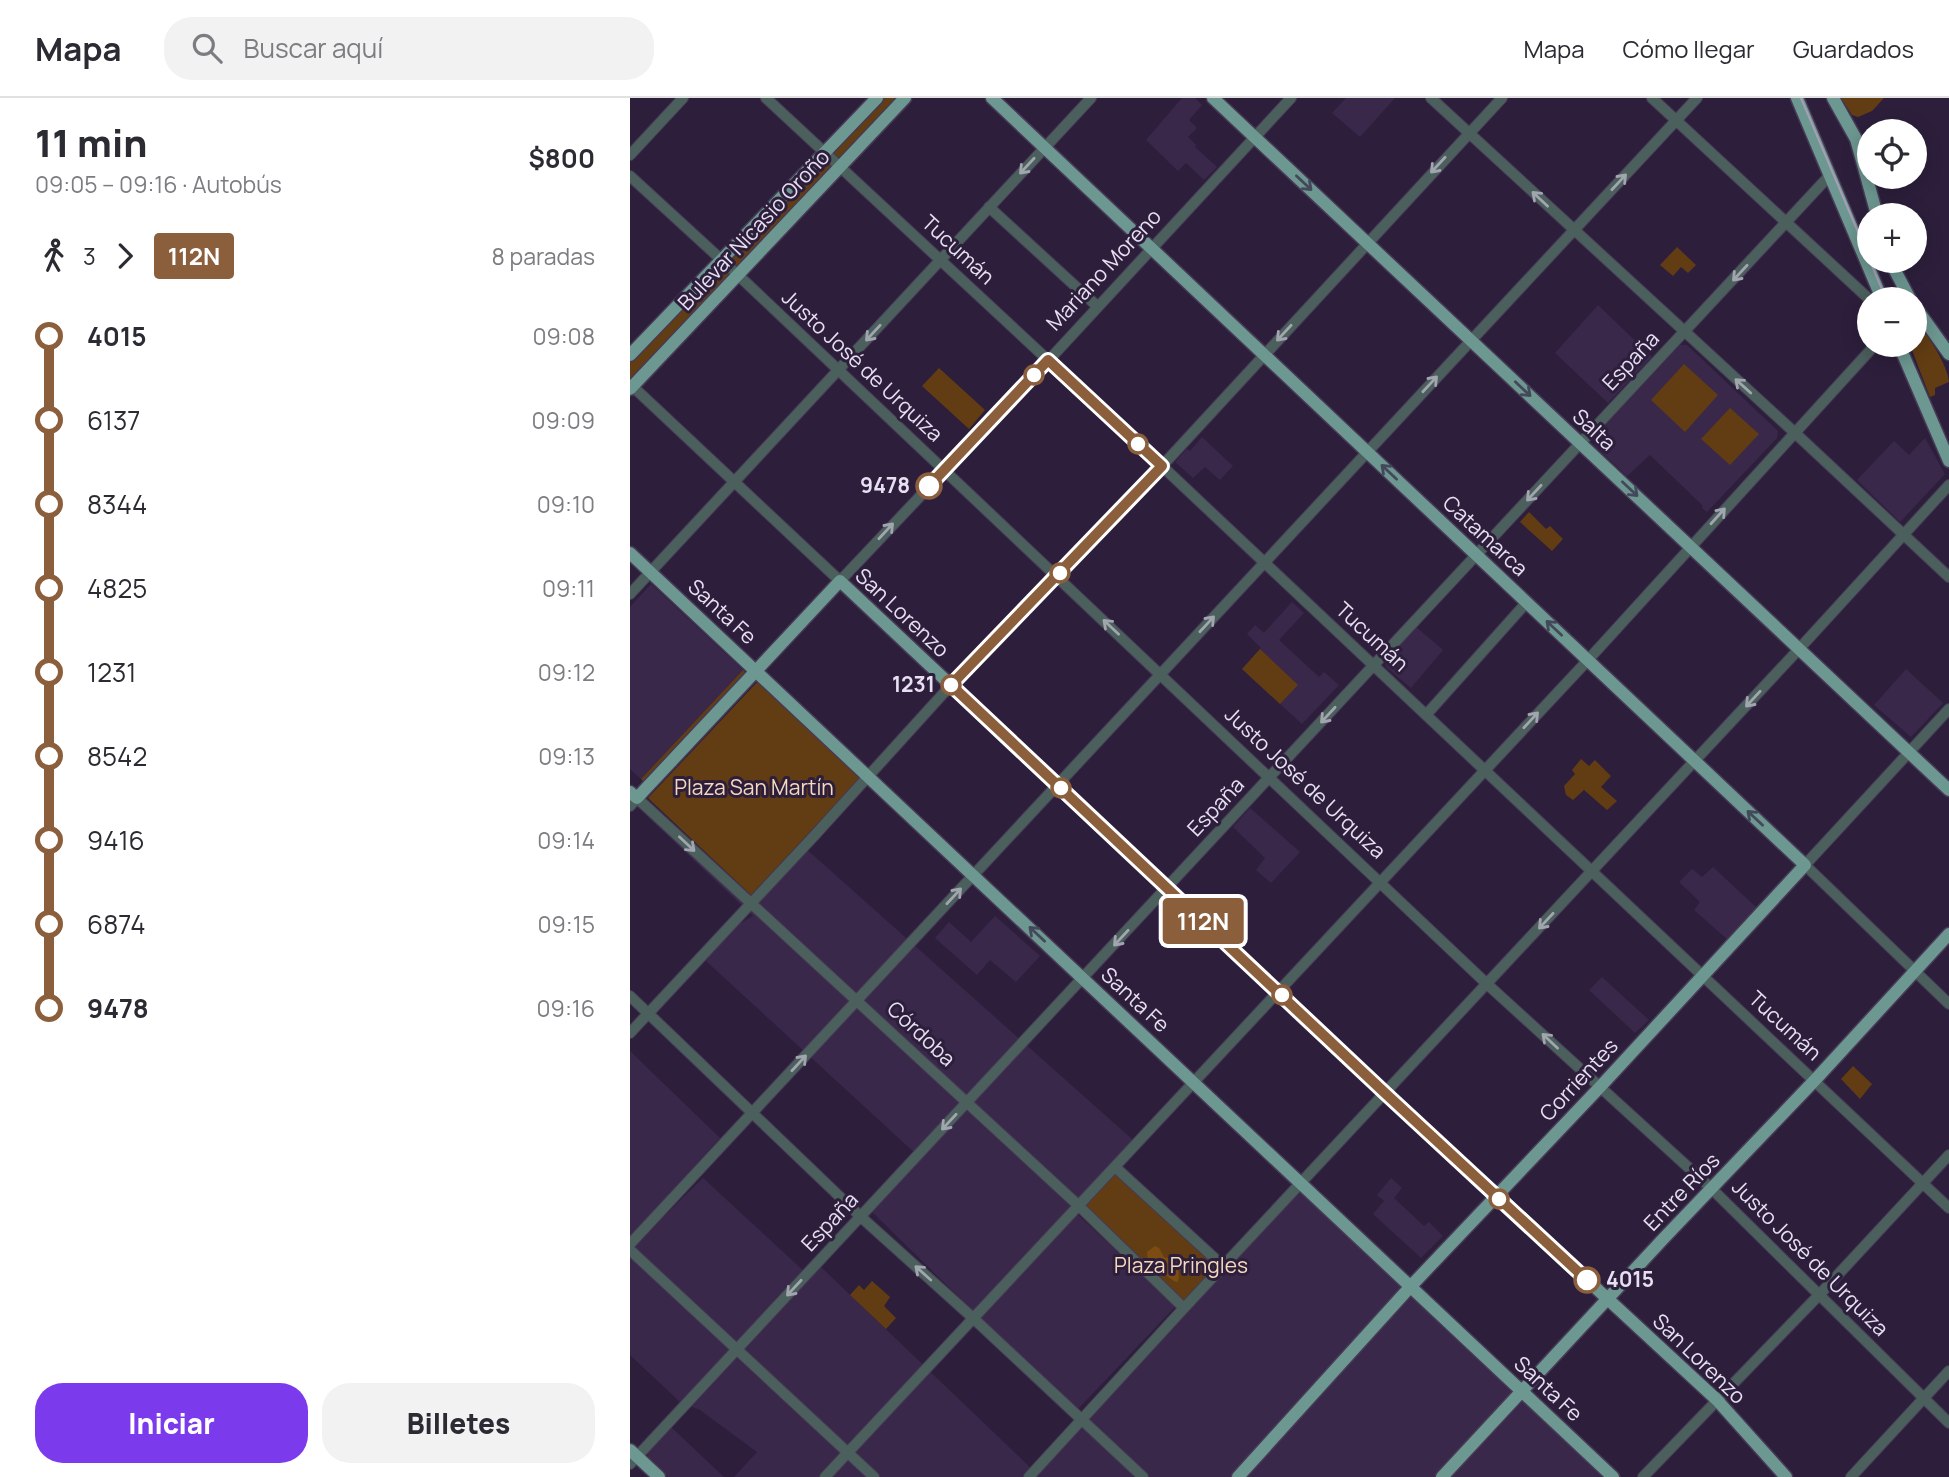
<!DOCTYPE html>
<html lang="es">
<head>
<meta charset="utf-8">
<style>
  body { margin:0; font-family:Manrope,sans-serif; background:#f2f2f3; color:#2b2b33; height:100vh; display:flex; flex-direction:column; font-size:26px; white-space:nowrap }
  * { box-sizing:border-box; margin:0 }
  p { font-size:23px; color:#7c7c81 }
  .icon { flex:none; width:38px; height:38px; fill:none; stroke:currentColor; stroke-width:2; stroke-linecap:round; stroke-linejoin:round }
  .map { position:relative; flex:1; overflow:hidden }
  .drawer { display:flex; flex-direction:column; background:#fff; width:630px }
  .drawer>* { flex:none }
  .badge { padding:0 14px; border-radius:5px; font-size:24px; line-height:46px }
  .fabs { position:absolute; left:1227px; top:21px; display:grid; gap:14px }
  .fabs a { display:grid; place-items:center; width:70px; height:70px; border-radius:50%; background:#fff; box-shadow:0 4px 18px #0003; font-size:35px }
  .map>.badge { position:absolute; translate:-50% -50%; box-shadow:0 0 0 4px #fff }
  .legs { display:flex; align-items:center; gap:10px; height:77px; padding:0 35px; font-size:23px }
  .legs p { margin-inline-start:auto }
  .head { display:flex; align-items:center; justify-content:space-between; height:119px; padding:0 35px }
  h1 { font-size:38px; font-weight:800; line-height:52px }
  .button { display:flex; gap:14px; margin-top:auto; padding:14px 35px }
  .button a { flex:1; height:80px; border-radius:28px; background:#7c3aed; color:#fff; font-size:28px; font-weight:800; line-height:80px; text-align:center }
  .button a+a { background:#f2f2f3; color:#2b2b33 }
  ul { padding:0 35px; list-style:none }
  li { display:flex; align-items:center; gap:24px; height:84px; font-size:26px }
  li i { display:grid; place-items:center; width:10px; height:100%; margin:0 9px; background:currentColor }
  li i::after { content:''; width:18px; height:18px; margin:-9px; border:5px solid; border-radius:50%; background:#fff }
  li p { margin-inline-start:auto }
  li:first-child i { background:linear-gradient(#0000 50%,currentColor 0) }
  li:last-child i { background:linear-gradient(currentColor 50%,#0000 0) }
  header { display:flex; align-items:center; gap:42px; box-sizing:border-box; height:98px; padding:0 35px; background:#fff; border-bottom:2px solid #e1e1e2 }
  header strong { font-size:33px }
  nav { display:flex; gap:38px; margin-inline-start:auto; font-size:24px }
  .search { width:490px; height:63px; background:#f2f2f3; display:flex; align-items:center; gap:18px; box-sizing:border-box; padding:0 24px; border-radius:28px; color:#7c7c81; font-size:26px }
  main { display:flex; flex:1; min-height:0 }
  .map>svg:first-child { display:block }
  .built { fill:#39284a }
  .green { fill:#623d13 }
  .forest { fill:#7c4c12 }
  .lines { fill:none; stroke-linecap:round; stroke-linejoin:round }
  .minor-casing { stroke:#473a55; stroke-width:12 }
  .major-casing { stroke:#473a55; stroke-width:15 }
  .minor { stroke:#4b5f5c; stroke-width:10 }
  .major { stroke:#6d9791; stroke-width:12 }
  .tram { stroke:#a89eb5; stroke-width:2 }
  .oneway { stroke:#a1a5ae }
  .oneway2 { stroke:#43495a }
  .line-1-casing { stroke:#fff; stroke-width:16 }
  .line-1 { stroke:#8b5e3c; stroke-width:10 }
  .stop-1-dot { fill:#fff; stroke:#8b5e3c; stroke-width:3.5 }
  .labels { text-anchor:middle; stroke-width:6; stroke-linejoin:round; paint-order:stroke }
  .street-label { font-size:21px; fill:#e7dff2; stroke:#2d1f3c }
  .stop-label { font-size:21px; font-weight:bold; fill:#e7dff2; stroke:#2d1f3c; text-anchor:end }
  .park-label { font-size:21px; fill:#f6d8bd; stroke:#2d1f3c }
</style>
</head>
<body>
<header>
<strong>Mapa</strong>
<div class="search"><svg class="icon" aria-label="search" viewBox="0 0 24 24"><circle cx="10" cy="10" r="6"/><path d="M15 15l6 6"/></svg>Buscar aquí</div>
<nav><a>Mapa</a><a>Cómo llegar</a><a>Guardados</a></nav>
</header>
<main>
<section class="drawer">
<div class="head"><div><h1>11 min</h1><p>09:05 – 09:16 · Autobús</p></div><b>$800</b></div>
<div class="legs"><svg class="icon" aria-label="walk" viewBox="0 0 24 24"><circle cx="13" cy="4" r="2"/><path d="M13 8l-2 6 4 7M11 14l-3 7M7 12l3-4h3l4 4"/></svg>3<svg class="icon" aria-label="forward" viewBox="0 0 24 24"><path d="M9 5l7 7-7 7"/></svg><b class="badge" style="background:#8b5e3c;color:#fff">112N</b><p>8 paradas</p></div>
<ul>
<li><i style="color:#8b5e3c"></i><b>4015</b><p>09:08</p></li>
<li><i style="color:#8b5e3c"></i><span>6137</span><p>09:09</p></li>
<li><i style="color:#8b5e3c"></i><span>8344</span><p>09:10</p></li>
<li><i style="color:#8b5e3c"></i><span>4825</span><p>09:11</p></li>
<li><i style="color:#8b5e3c"></i><span>1231</span><p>09:12</p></li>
<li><i style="color:#8b5e3c"></i><span>8542</span><p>09:13</p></li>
<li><i style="color:#8b5e3c"></i><span>9416</span><p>09:14</p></li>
<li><i style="color:#8b5e3c"></i><span>6874</span><p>09:15</p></li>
<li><i style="color:#8b5e3c"></i><b>9478</b><p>09:16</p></li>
</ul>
<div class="button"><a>Iniciar</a><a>Billetes</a></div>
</section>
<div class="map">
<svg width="1319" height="1379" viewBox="0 0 1319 1379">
  <rect width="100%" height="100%" fill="#2d1f3c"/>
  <path class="built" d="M552 0H565L572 7 559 22 567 30 558 39 566 47 565 49 587 69 574 82 556 65 548 73 516 42Z
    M716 0H765L730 39 702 15Z
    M968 207 1022 259 978 305 925 255Z
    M1050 247H1057L1148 333 1147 340 1077 414 1072 410 1073 408 1020 357 997 378 964 347V339Z
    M572 339 603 368 590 382 575 369 563 380 545 364 557 351 560 353Z
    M1295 340 1315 376 1270 424 1227 382 1264 343 1279 357Z
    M21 486 113 572 11 681 0 671V509Z
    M662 504 674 515 649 542 689 579 694 574 709 587 672 626 612 571 631 550 617 536 625 527 634 535Z
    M785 528 813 552 781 590 756 569 755 564Z
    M1276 571 1313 605 1281 639 1244 607Z
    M0 689 121 805 174 749 503 1042 447 1116 546 1208 448 1311 340 1210 235 1107 287 1057 76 863 93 835 123 818 0 702Z
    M620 710 670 754 641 785 626 772 635 760 603 729Z
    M1083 769 1127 810 1098 842 1064 812 1070 804 1049 784 1062 771 1072 779Z
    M365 818 410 858 386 884 360 862 347 877 305 840 319 824 341 844Z
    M972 879 1019 922 1005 935 959 892Z
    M0 953 90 1040 25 1111 34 1118 73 1080 177 1176 191 1169 404 1373 671 1085 983 1379H104L127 1354 70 1312 50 1304 0 1257Z
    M761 1080 772 1090 764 1100 794 1128 799 1124 813 1138 791 1160 743 1116 754 1103 747 1097Z
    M40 1328 94 1379H38L18 1360 17 1352Z"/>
  <path class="green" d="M247 0H275L0 291V257Z
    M1211 0H1254L1242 13 1228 19 1222 17Z
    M1047 149 1066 167 1058 175 1051 169 1043 178 1030 167Z
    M1285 224C1297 234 1318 268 1319 284L1305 290V297L1300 299 1280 247H1284Z
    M1054 266 1088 297 1055 334 1021 302Z
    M309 270 355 312 339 331 292 288Z
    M1100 310 1129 336 1100 367 1071 341Z
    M899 414 916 431 920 428 933 441 922 453 890 424Z
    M630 551 668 587 650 606 612 571Z
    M113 572 116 575 14 684 11 681Z
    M132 579 230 672V680L121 797 18 700Z
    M951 661 959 668 965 662 981 678 971 689 987 703 977 712 954 692 943 702 936 697 934 688 945 676 942 672Z
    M1223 968 1242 986 1230 1001 1211 981Z
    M485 1069 593 1168 554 1210 449 1108Z
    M242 1183 260 1199 254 1208 266 1220 256 1231 220 1197 229 1187 234 1192Z"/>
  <path class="forest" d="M525 1148 529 1150 534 1159C545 1161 551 1172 548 1184L544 1183 530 1173 531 1170 535 1171V1168L526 1164V1161L521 1165 518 1162 517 1154Z"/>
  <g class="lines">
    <g class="minor-casing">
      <path id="minor" d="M136 0 532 368 1319 1110
        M801 0 1164 334 1319 479
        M1022 0 1239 201
        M0 57 53 0
        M0 78 108 177 857 886 1082 1091 1319 1325
        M359 109 467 208
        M0 286 210 483 418 263 661 0
        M0 496 461 0
        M1319 611 1175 767 1319 906
        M796 617 897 504
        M0 708 7 700 449 1108 554 1210
        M0 898 231 1119 343 1220 513 1379
        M0 935 184 738 321 587 532 368 872 0
        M485 1069 593 1168
        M0 1146 1067 0
        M0 1152 244 1379
        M0 1366 1200 77
        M195 1379 958 562 1245 247
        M399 1379 554 1210 1169 551 1319 387
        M1013 1379 1190 1196 1319 1057
        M1221 1379 1319 1273"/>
    </g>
    <g class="major-casing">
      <path id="major" d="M362 0 1175 767 970 989 781 1188 608 1379
        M583 0 1319 692
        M1167 0 1252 201
        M1203 0 1226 41 1247 117
        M1260 163 1280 201
        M1284 207 1319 256
        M1269 247 1319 363
        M0 257 247 0
        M0 291 275 0
        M0 455 983 1379
        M0 694 7 700 210 483 755 995 1087 1302 1156 1379
        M0 1352 29 1379
        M812 1379 1034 1140 1185 982 1319 836"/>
    </g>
    <use href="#minor" class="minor"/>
    <use href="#major" class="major"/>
    <path class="tram" d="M1171 0 1239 160
      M1240 163 1256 201"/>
  </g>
  <defs><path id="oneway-shaft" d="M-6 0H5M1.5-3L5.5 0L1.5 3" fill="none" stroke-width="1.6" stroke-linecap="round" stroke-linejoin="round" transform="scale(1.75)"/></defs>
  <g class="oneway">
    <use href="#oneway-shaft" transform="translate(808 67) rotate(133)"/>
    <use href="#oneway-shaft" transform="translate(397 68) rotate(133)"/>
    <use href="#oneway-shaft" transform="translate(989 84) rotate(-47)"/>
    <use href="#oneway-shaft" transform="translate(910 101) rotate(-137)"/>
    <use href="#oneway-shaft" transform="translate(1110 175) rotate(133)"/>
    <use href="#oneway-shaft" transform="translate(243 235) rotate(133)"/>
    <use href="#oneway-shaft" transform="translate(654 235) rotate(133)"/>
    <use href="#oneway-shaft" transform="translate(800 286) rotate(-47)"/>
    <use href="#oneway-shaft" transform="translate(1113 288) rotate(-138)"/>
    <use href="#oneway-shaft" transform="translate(904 395) rotate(133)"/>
    <use href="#oneway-shaft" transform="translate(1088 418) rotate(-48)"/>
    <use href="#oneway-shaft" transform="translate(256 433) rotate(-47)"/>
    <use href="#oneway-shaft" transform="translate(577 526) rotate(-47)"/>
    <use href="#oneway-shaft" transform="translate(481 529) rotate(-137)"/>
    <use href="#oneway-shaft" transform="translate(1123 601) rotate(133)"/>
    <use href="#oneway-shaft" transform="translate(698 617) rotate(133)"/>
    <use href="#oneway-shaft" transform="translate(901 622) rotate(-47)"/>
    <use href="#oneway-shaft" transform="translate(57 746) rotate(43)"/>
    <use href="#oneway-shaft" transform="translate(324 798) rotate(-47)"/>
    <use href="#oneway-shaft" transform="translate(916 823) rotate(133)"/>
    <use href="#oneway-shaft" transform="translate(491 840) rotate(133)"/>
    <use href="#oneway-shaft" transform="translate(920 943) rotate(-137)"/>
    <use href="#oneway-shaft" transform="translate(169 965) rotate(-47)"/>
    <use href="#oneway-shaft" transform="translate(319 1024) rotate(133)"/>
    <use href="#oneway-shaft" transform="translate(293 1175) rotate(-138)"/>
    <use href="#oneway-shaft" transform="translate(164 1190) rotate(133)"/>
  </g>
  <g class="oneway2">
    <use href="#oneway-shaft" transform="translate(674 85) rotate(43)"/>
    <use href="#oneway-shaft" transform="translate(893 291) rotate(43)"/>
    <use href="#oneway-shaft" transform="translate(759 374) rotate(-137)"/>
    <use href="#oneway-shaft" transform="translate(1000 391) rotate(43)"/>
    <use href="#oneway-shaft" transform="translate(924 530) rotate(-137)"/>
    <use href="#oneway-shaft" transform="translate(1125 720) rotate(-137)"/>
    <use href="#oneway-shaft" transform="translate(407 836) rotate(-137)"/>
  </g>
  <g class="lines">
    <g class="line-1-casing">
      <path id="line-1" d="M299 388 418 262 532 368 321 587 755 995 957 1182"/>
    </g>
    <use href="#line-1" class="line-1"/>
  </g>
  <g class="stop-1-dot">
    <circle cx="404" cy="277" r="9"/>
    <circle cx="508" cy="346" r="9"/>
    <circle cx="299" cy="388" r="12"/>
    <circle cx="430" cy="475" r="9"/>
    <circle cx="321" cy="587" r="9"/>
    <circle cx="431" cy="690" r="9"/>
    <circle cx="652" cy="897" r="9"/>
    <circle cx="869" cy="1101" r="9"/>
    <circle cx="957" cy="1182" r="12"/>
  </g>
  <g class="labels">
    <g class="street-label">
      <text transform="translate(124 132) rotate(-47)" y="7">Bulevar Nicasio Oroño</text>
      <text transform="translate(328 152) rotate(43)" y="7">Tucumán</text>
      <text transform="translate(474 172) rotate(-47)" y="7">Mariano Moreno</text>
      <text transform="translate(1001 263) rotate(-47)" y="7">España</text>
      <text transform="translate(232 268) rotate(43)" y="7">Justo José de Urquiza</text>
      <text transform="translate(964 332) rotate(43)" y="7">Salta</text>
      <text transform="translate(855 438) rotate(43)" y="7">Catamarca</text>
      <text transform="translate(92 514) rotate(43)" y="7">Santa Fe</text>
      <text transform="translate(272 515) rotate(43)" y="7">San Lorenzo</text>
      <text transform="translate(742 539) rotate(43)" y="7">Tucumán</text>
      <text transform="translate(675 685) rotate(43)" y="7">Justo José de Urquiza</text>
      <text transform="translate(586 709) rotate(-47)" y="7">España</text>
      <text transform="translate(505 902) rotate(43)" y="7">Santa Fe</text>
      <text transform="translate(1155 928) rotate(43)" y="7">Tucumán</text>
      <text transform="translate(291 936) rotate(43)" y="7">Córdoba</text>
      <text transform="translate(949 982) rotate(-47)" y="7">Corrientes</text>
      <text transform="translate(1052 1094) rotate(-46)" y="7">Entre Ríos</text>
      <text transform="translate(200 1124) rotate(-47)" y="7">España</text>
      <text transform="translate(1180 1160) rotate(45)" y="7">Justo José de Urquiza</text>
      <text transform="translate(1069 1261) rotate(44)" y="7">San Lorenzo</text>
      <text transform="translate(918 1291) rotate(43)" y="7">Santa Fe</text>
    </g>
    <g class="stop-label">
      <text x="280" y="395">9478</text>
      <text x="305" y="594">1231</text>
      <text x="976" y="1189" text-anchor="start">4015</text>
    </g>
    <g class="park-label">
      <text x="124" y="697">Plaza San Martín</text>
      <text x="551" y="1175">Plaza Pringles</text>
    </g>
  </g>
</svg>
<div class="fabs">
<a><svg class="icon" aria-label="locate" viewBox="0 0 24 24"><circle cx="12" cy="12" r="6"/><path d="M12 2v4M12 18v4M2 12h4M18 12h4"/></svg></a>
<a>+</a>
<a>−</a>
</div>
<b class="badge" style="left:573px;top:823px;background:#8b5e3c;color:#fff">112N</b>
</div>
</main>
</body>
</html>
